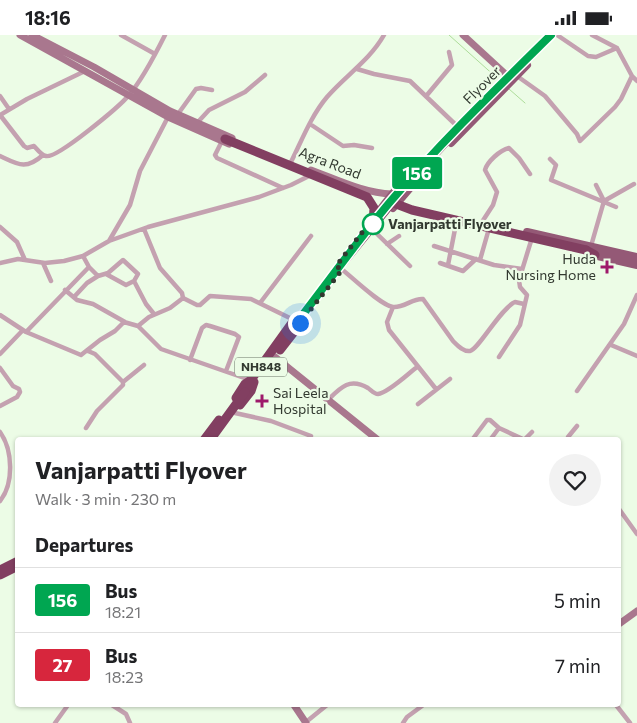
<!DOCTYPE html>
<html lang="en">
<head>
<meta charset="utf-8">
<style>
  body { margin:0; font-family:Commissioner,sans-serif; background:#f2f2f2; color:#202124; height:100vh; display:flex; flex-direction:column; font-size:19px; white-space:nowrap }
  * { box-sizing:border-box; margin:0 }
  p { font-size:16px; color:#757577 }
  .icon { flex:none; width:28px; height:28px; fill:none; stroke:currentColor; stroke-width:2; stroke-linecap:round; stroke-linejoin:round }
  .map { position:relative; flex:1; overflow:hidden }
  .details { position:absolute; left:15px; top:402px; width:606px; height:270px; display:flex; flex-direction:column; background:#fff; border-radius:5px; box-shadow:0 1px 4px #0004 }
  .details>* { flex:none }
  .badge { padding:0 10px; border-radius:4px; font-size:18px; line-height:32px }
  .you { position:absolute; width:25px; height:25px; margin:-12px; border:4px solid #fff; border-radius:50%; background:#1a73e8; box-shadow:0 0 0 8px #1a73e833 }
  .map>.badge { position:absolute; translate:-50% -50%; box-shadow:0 0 0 2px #fff }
  h2 { padding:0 20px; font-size:19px; line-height:45px }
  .round { display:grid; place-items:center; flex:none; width:52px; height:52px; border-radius:26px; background:#f2f2f2 }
  .headline { display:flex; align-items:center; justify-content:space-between; height:85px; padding:0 20px }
  h1 { font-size:24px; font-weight:700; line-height:38px }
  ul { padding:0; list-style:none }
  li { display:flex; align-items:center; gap:15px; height:65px; padding:0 20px; border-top:1px solid #e0e0e0 }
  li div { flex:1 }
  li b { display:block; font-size:19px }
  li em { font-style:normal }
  li .badge { min-width:55px; font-weight:700; text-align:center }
  .status { display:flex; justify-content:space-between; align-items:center; height:35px; padding:0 25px; background:#fff; direction:ltr }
  .status svg { height:14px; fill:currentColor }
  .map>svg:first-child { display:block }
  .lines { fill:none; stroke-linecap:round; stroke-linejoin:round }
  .stream { stroke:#addc9a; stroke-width:1 }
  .street { stroke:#c4a1b0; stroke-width:4.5 }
  .secondary { stroke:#a9778e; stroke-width:7 }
  .primary { stroke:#945976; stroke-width:8 }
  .highway { stroke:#823f61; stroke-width:9 }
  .highway-bridge { stroke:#823f61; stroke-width:9 }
  .line-casing { stroke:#fff; stroke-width:11 }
  .line { stroke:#00a651; stroke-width:8 }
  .walk { stroke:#323930; stroke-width:5; stroke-dasharray:0 9 }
  .stop-dot { fill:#fff; stroke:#00a651; stroke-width:2.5 }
  .poi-dot { fill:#9e196a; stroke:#ecfce6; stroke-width:2 }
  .labels { text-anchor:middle; stroke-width:4.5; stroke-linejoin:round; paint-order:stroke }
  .shield { fill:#ecfce6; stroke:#6a7467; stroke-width:1 }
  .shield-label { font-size:12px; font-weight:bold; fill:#323930 }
  .street-label { font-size:14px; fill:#323930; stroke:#ecfce6 }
  .stop-label { font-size:14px; font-weight:bold; fill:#323930; stroke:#ecfce6; text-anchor:start }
  .poi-label { font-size:14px; fill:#323930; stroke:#ecfce6; text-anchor:end }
</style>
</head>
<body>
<div class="status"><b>18:16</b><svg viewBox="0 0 49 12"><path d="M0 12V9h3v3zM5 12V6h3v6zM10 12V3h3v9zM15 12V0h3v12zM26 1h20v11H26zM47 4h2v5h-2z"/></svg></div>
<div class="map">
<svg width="637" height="688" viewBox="0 0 637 688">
  <rect width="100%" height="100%" fill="#ecfce6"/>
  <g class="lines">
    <path class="stream" d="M449 0 497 43
      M509 54 525 68"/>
    <path class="street" d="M121 0 155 19
      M557 0 588 21 596 22 617 13
      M592 0 617 13 632 41 637 46
      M357 34 374 39 410 46 457 91
      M517 41 545 61 577 99 580 106 615 72 621 64 632 41
      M427 60 452 30 449 17
      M0 61 9 74
      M178 79 196 54 201 53 212 55
      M0 80 24 111 27 113 34 111C37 114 41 120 46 121 57 124 120 71 129 60 142 45 156 18 165 0
      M0 80 27 64 85 36
      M197 88 209 75 245 57 265 40
      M310 89 343 111 354 110 372 113
      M222 106 215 120 217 123 283 153
      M0 121C19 130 26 135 43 120
      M550 124 556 130 551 145 616 172
      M291 127C302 105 311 81 327 62 345 41 370 25 384 0
      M604 166 634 149
      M482 187 493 170 497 157 485 135C487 127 500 115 509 113L519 123 530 139
      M0 192 17 207 25 225
      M144 194 160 233 182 258 183 263
      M374 196 410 231
      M109 206 130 170 140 136 168 82
      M387 209 399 201
      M434 211 494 230 522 234
      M591 211 604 166 596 150
      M83 221 89 232 98 241
      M480 225 488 197
      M0 228 18 224 45 228 64 226 83 221 109 206 148 192 259 162 291 150 309 141V137
      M43 228 51 246
      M440 228 463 236 476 224
      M448 230 456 189
      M339 232C351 241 380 270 393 272 404 273 413 263 423 264L453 306C457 310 463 317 470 316 478 315 501 273 515 267L524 269
      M106 239 126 250 134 246 146 269 154 279
      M65 255 77 265 93 269 125 287
      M74 262 87 248 98 241 108 238 123 225 138 239 134 246
      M260 268 311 201
      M393 272 387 287 389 295 436 354
      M0 280 26 297 81 320 100 305 115 296 124 287 138 291 149 282 170 273 183 263 197 270H200L210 261 251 264 294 285
      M138 291 161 314 250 345
      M26 297 89 232
      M611 310 637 321
      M0 319 23 295
      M499 322 520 290 527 260 520 252 519 245 531 206
      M190 325 202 293 206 290 210 291 235 299 239 302 226 336
      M0 333 13 351 19 354 20 357 17 362 0 371
      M123 347 144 330
      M577 356 624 289 637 260
      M327 366C340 353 349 342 368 353 371 355 374 359 378 359 388 358 409 338 417 332
      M418 369 450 344
      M235 378 271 386 311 401 309 405
      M86 393 97 376 123 350V347L95 319 88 316
      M0 397C13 415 14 449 0 466
      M472 405 487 385H490L499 393
      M490 405 499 393 525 405
      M524 405 532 397
      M568 405V402L577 391
      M619 474 637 499
      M112 670 126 679 130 688
      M616 670 630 688
      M306 687 327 670
      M55 688 68 670
      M403 688 407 682 422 671"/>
    <path class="secondary" d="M20 0 168 82 229 109
      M32 0 94 32 170 76 232 103
      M463 0 512 45
      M311 135C338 145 364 158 392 159
      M270 318 378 405
      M619 589 637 576
      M294 670 306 688"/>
    <path class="primary" d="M451 108 527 30
      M393 173 434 125
      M373 184 394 157 409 141
      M527 197 637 222
      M589 219 637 230"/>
    <path class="highway" d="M586 215 595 220
      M280 315 301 288V282
      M236 363 245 349 251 345 294 285 301 282 337 235
      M240 370 251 356 254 347
      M204 405 219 385
      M0 535 18 526"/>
    <path class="highway-bridge" d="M225 104 367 162 374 173 373 189
      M391 167 412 175 586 215
      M337 235 407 149 465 86 551 0
      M210 405 245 357
      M0 540 18 531"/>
  </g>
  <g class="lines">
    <g class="line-casing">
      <path id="line" d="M295 284 301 282C331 243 359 204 390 167 440 108 496 54 551 0"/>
    </g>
    <use href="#line" class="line"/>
    <path class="walk" d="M300 288 342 235 336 231 371 186 373 189"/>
  </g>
  <circle class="stop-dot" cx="373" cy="189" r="10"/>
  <g class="poi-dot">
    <path d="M604.5 224.5h5v5h5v5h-5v5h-5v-5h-5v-5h5z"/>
    <path d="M259.5 358.5h5v5h5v5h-5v5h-5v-5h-5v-5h5z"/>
  </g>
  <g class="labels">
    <rect class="shield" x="235" y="322.5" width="52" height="19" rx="4"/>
    <g class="shield-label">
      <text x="261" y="336">NH848</text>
    </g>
    <g class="street-label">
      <text transform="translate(482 50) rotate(-45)" y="5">Flyover</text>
      <text transform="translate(330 128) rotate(21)" y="5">Agra Road</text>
    </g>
    <g class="stop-label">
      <text x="388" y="194">Vanjarpatti Flyover</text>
    </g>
    <g class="poi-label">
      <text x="596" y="229">Huda<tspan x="596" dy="16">Nursing Home</tspan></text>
      <text x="273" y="363" text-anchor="start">Sai Leela<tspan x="273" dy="16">Hospital</tspan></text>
    </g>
  </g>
</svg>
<div class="you" style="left:300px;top:288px"></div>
<b class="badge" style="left:417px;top:138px;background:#00a651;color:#fff">156</b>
<section class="details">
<div class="headline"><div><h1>Vanjarpatti Flyover</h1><p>Walk · 3 min · 230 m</p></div><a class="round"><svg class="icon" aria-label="heart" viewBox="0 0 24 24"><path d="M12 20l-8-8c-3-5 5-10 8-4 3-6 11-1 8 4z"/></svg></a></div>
<h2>Departures</h2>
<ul>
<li><span class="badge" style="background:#00a651;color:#fff">156</span><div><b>Bus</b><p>18:21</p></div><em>5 min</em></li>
<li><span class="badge" style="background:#d7263d;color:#fff">27</span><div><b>Bus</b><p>18:23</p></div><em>7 min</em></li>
</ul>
</section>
</div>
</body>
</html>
